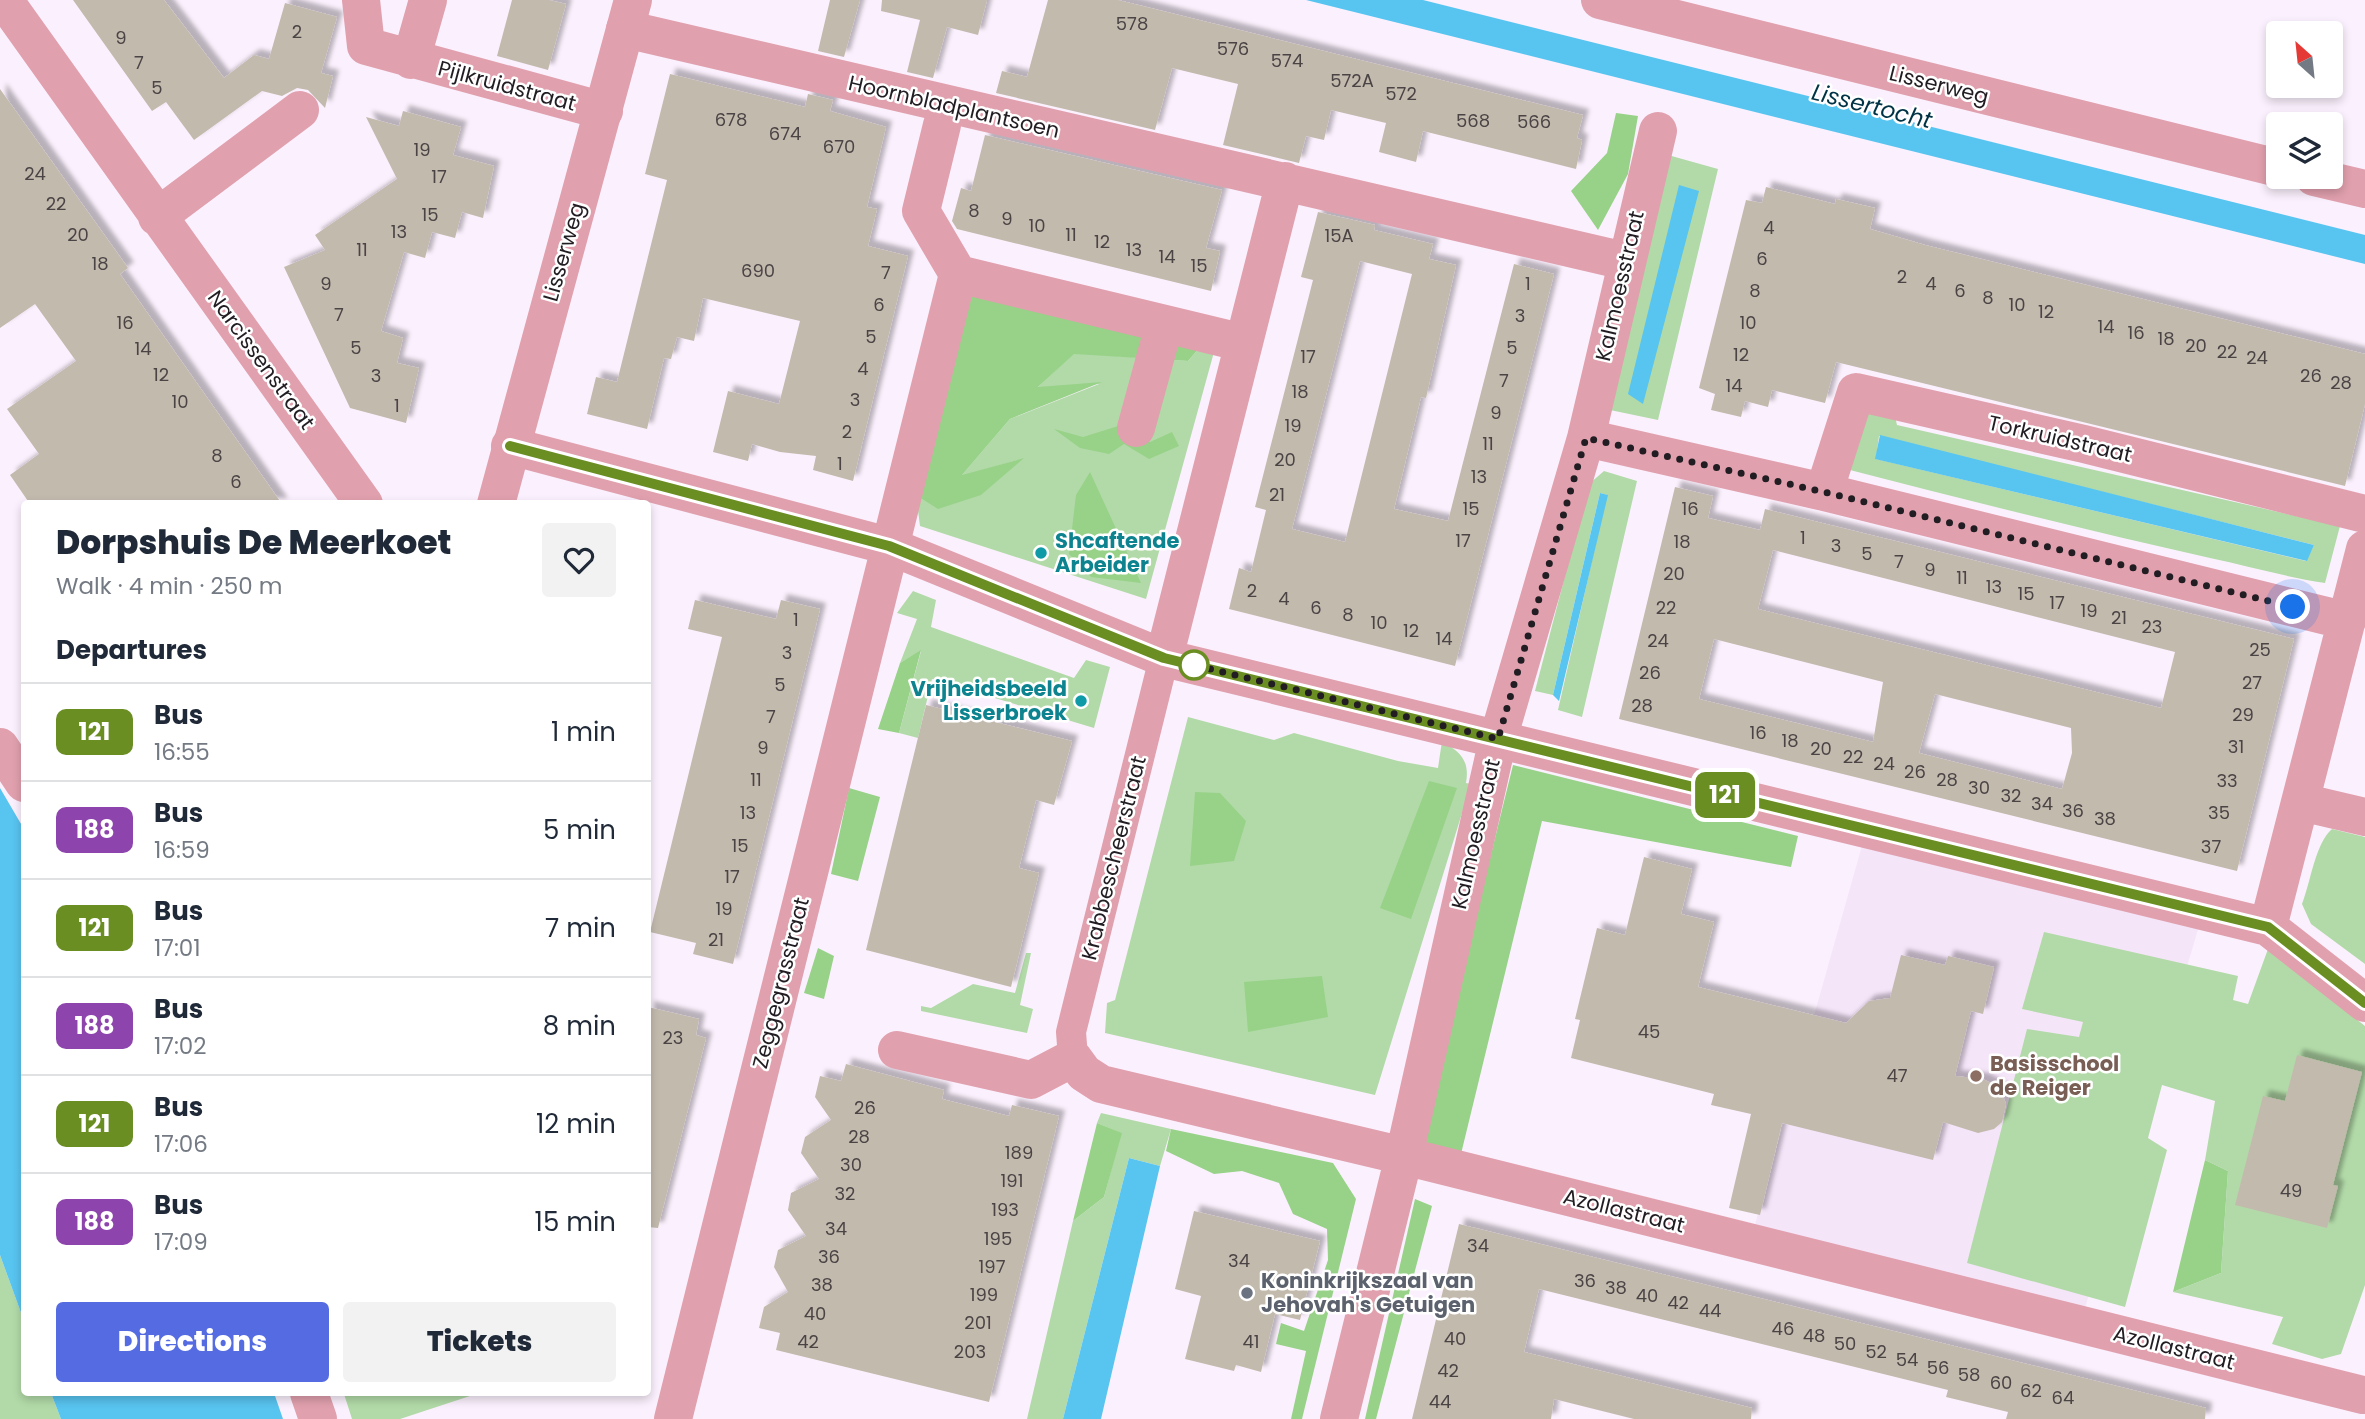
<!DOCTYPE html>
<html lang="en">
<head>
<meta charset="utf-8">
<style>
  body { margin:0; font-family:Poppins,sans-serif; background:#f2f2f3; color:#1f2937; height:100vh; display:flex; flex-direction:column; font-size:26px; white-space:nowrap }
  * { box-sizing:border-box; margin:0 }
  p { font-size:23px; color:#747a83 }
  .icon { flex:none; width:38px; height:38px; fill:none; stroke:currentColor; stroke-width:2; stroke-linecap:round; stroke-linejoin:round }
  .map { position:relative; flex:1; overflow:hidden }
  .side { position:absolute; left:21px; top:500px; width:630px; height:896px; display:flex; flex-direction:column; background:#fff; border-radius:7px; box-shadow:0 4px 10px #0003 }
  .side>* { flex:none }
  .badge { padding:0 14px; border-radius:10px; font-size:24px; line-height:46px }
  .needle { width:46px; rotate:333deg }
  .tools { position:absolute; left:2266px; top:21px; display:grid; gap:14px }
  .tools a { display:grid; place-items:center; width:77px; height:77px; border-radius:7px; background:#fff; box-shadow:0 4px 10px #0003; font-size:35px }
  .you { position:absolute; width:35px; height:35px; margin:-18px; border:5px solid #fff; border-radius:50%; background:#1a73e8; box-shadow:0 0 0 10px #1a73e833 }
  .map>.badge { position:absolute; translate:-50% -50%; box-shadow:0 0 0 4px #fff }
  h2 { padding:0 35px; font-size:26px; line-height:63px }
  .round { display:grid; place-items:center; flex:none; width:74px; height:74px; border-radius:7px; background:#f2f2f3 }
  .head { display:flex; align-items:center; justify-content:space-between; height:119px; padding:0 35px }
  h1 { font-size:33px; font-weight:800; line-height:52px }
  .button { display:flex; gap:14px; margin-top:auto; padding:14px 35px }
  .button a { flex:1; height:80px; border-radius:7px; background:#556be1; color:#fff; font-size:28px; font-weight:800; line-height:80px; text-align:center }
  .button a+a { background:#f2f2f3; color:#1f2937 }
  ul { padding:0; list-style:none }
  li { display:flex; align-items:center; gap:21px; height:98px; padding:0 35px; border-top:2px solid #e0e1e3 }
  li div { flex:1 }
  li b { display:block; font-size:26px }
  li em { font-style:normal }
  li .badge { min-width:77px; font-weight:700; text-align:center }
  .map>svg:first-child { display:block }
  .built { fill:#f5e5f9 }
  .green { fill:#b2daa8; fill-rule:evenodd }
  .forest { fill:#97d288 }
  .water { fill:#58c4f0 }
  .building { fill:#c3baae; fill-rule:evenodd; filter:url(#shadow) }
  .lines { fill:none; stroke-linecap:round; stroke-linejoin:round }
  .pedestrian { stroke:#e1a0ae; stroke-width:30 }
  .minor { stroke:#e1a0ae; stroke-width:38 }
  .tertiary { stroke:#e1a0ae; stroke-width:38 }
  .line-casing { stroke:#fff; stroke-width:16 }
  .line { stroke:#6b8e23; stroke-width:10 }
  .walk { stroke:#211d22; stroke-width:7; stroke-dasharray:0 12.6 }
  .culture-dot { fill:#0f9aa8; stroke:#fff; stroke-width:2.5 }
  .stop-dot { fill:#fff; stroke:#6b8e23; stroke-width:3.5 }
  .education-dot { fill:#8d6e63; stroke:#fff; stroke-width:2.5 }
  .worship-dot { fill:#6b7280; stroke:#fff; stroke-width:2.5 }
  .labels { text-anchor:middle; stroke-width:5; stroke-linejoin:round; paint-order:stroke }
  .number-label { font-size:18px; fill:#4a4445 }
  .street-label { font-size:21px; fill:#211d22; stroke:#fff }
  .culture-label { font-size:21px; font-weight:bold; fill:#0d838f; stroke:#fff; text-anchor:start }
  .education-label { font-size:21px; font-weight:bold; fill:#785e54; stroke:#fff; text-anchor:start }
  .worship-label { font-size:21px; font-weight:bold; fill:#5b616d; stroke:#fff; text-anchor:start }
  .water-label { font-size:23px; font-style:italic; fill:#003345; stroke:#fff }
</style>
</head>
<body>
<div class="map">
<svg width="2365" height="1419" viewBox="0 0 2365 1419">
  <defs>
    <filter id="shadow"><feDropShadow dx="6" dy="-6" stdDeviation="2" flood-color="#0004"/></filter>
  </defs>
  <rect width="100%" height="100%" fill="#fbf1fe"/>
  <path class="built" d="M1863 842 2200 923 2085 1308 1754 1228Z"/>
  <path class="green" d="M1668 155 1718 169 1658 420 1610 410Z
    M1201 346 1214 352 1146 599 920 526 916 495 1022 459 961 476 1010 419 1099 384 1037 388 1074 353 1188 361Z
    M1864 409 1894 412 1897 425 2340 526 2325 583C2285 577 2248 566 2210 558 2088 531 1967 500 1846 469ZM1879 436H1880L2314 545 2306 561 1876 459Z
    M1604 471 1637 481 1582 717 1558 710 1607 495 1600 493 1553 695 1535 691 1589 484Z
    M913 591 936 600 931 627 1074 678 1086 660 1110 667 1094 728 932 679 918 738 899 733 921 651 900 663 917 619 897 613Z
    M1188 717 1274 740 1294 733 1398 761 1438 768 1442 741C1460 752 1470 760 1466 783L1471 784 1375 1095 1105 1033 1107 1003 1115 1000Z
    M2332 829 2365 837V964L2311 924 2302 904C2311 881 2315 844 2332 829Z
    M2044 932 2238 976 2233 1000 2248 1004 2268 949 2365 1026V1285L2341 1354 2322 1359 2272 1344 2283 1317 2173 1292 2221 1273 2228 1171 2205 1160 2215 1101 2162 1085 2148 1138 2167 1150 2125 1307 1967 1263 2027 1029 2079 1037 2083 1022 2022 1009Z
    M1026 953H1031L1020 1005 1033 1009 1027 1033 921 1011V1006L931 1008 973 984 1015 993Z
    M1101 1113 1171 1129 1160 1166 1129 1158 1063 1419H1027L1073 1221 1104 1197 1121 1133 1097 1123Z
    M0 1255 24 1321V1393H51L61 1419H0Z
    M472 1393 473 1395 400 1419H352L344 1394Z"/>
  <path class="forest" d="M1616 113 1638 116 1628 174 1598 230 1571 191 1607 153Z
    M967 290 1201 346 1188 361 1074 354 1038 387 1102 382 1010 419 962 475 1024 458 981 495 938 509 916 495Z
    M1131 422 1150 442 1172 432 1179 446 1149 459 1124 444 1109 454 1080 448 1054 429 1083 437Z
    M1090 472 1141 583 1091 577 1069 554 1076 495Z
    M921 650 899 733 878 729 900 663Z
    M1513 765 1798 836 1791 867 1542 821 1461 1154 1420 1143Z
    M1429 781 1457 788 1411 919 1380 908Z
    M849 788 880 797 858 881 831 874Z
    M1195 792 1220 793 1246 821 1234 861 1190 866Z
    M818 948 834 956 824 999 804 993Z
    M1322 976 1328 1017 1248 1032 1244 982Z
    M1097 1123 1122 1133 1104 1197 1073 1221Z
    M1171 1129 1333 1163 1356 1199 1302 1419H1291L1306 1351 1276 1344 1281 1323 1304 1331 1328 1260 1327 1229 1293 1214 1279 1183 1242 1171 1214 1174 1166 1151Z
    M2205 1160 2228 1171 2221 1273 2173 1292Z
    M1415 1199 1432 1206 1376 1419H1365Z"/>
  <path class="water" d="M1306 0H1423L2365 235V264Z
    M1679 185 1699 191 1643 404 1628 394Z
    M1880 435 2314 545 2307 561 1875 459Z
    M1600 493 1608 495 1559 701 1553 695Z
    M0 788 24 829V1321L0 1255Z
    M1129 1158 1160 1166 1101 1419H1063Z
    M51 1393H274L283 1419H61Z"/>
  <path class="building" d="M73 0H164L224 78 254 55 269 59 285 3 337 17 321 73 333 76 325 108 308 90 297 88 282 96 262 91 194 140 166 102 152 111Z
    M512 0H549L566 4 548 70 497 56Z
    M830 0H860L844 57 818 51Z
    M882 0H987L978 35 947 27 933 78 907 72 920 20 881 11Z
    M1048 0H1118L1583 115 1577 138 1582 140 1576 169 1423 131 1416 162 1379 152 1386 123 1331 110 1324 140 1306 136 1299 163 1223 145 1238 84 1172 68 1155 130 996 93 1002 71 1027 77Z
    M670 74 805 107 808 94 833 100 830 111 886 127 867 207 877 209 868 246 908 256 853 481 813 470 816 456 780 452 752 444 748 461 713 452 728 391 779 404 800 321 703 298 694 341 677 337 671 359 664 358 647 429 587 414 596 377 617 382 667 180 645 174Z
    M0 89 128 268 120 274 282 504H30L10 475 39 454 7 409 76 361 35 304 0 328Z
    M403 111 461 127 453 155 494 166 483 218 462 212 455 238 432 232 425 258 404 252 381 331 403 338 397 363 419 368 406 423 350 408 284 267 325 250 315 235 397 179 366 117 399 126Z
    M985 135 1222 190 1206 248 1220 251 1211 291 957 229 952 221 961 188 971 191Z
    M1766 187 1835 204 1836 199 1875 208 1870 229 1925 245 2365 354V404L2345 486 1836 362 1825 403 1772 390 1768 407 1745 401 1741 417 1711 410 1715 394 1699 388 1746 200 1762 203Z
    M1318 212 1375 225 1374 230 1433 244 1429 259 1456 265 1426 398 1421 397 1394 509 1448 521 1514 264 1554 274 1455 666 1229 609 1239 568 1251 572 1266 510 1255 507 1313 280 1301 277ZM1360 261 1412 274 1345 542 1292 529Z
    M1675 487 1713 496 1708 518 1760 530 1765 509 2294 639 2237 871 1619 719ZM1773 550 2175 652 2161 708 1758 609ZM1714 639 1883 682 1873 742 1699 699ZM1935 694 2071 728 2072 753 2062 789 1919 753Z
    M695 600 776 619 781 600 820 609 733 964 693 954 696 943 650 932 722 637 688 629Z
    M926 705 1072 741 1054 805 1036 800 1019 868 1039 873 1011 987 866 950Z
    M1644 857 1692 869 1681 914 1714 922 1698 987 1846 1023 1869 1001 1890 998 1901 955 1945 965 1948 956 1994 967 1983 1014 1971 1011 1955 1076 1983 1079 2000 1088 2006 1104 2002 1122 1994 1129 1978 1133 1943 1122 1933 1160 1782 1123 1760 1215 1729 1208 1751 1114 1711 1105 1714 1094 1571 1058 1580 1020 1575 1019 1597 928 1625 935Z
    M648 1007 699 1019 696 1035 706 1038 658 1228 648 1227Z
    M2297 1055 2362 1072 2333 1185 2338 1186 2327 1228 2235 1205 2263 1096 2285 1101Z
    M846 1064 944 1090 942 1099 1009 1116 1012 1105 1059 1116 989 1402 776 1350 780 1333 759 1328 764 1307 788 1292 774 1267 778 1250 806 1236 788 1210 791 1193 819 1179 801 1153 805 1137 831 1120 815 1097 820 1076 841 1081Z
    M1194 1211 1320 1241 1300 1320 1275 1314 1261 1372 1236 1365 1234 1371 1185 1359 1201 1296 1175 1289Z
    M1459 1224 2206 1408 2205 1419H2006L2008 1412 1946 1397 1948 1390 1539 1289 1524 1352 1752 1408 1751 1419H1634L1554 1399 1551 1419H1412Z"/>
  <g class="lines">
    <path class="pedestrian" d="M1073 1058 1071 1032 1164 658"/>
    <path class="minor" d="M4 0 364 504
      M361 0 366 46 604 111
      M625 29 1625 261
      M411 60 428 0
      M942 125 921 211 958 274
      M157 217 300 110
      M1136 428 1164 326
      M1586 438 1824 492 2347 621
      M510 446 889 546 1164 658 2268 927 2365 1003
      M1824 492 1856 392 2084 444 2365 514
      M1164 658 1285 181
      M2301 802 2365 817
      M2268 927 2365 549
      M897 1050 1031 1080 1073 1058 1084 1073 1101 1084 1404 1156 2363 1395
      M673 1419 958 274 1244 343
      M1339 1419 1404 1156 1498 739 1586 438 1658 131"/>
    <path class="tertiary" d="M1600 0 2278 168
      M2314 177 2365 189
      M496 504 633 0
      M0 747 24 783
      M309 1393 318 1419"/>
  </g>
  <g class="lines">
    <g class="line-casing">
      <path id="line" d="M510 446 889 546 1164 658 2268 927 2365 1003"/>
    </g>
    <use href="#line" class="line"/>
    <path class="walk" d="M1194 665 1190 664 1498 739 1586 438 1824 492 2293 607"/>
  </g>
  <g class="culture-dot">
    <circle cx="1041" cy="553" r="7"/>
    <circle cx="1081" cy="701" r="7"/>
  </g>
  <circle class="stop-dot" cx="1194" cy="665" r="14"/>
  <circle class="education-dot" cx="1976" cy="1076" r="7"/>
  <circle class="worship-dot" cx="1247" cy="1293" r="7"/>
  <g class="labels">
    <g class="number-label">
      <text x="1132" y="30">578</text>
      <text x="297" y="38">2</text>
      <text x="121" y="44">9</text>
      <text x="1233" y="55">576</text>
      <text x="1287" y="67">574</text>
      <text x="139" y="69">7</text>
      <text x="1352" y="87">572A</text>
      <text x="157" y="94">5</text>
      <text x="1401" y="100">572</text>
      <text x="731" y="126">678</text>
      <text x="1473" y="127">568</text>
      <text x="1534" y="128">566</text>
      <text x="785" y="140">674</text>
      <text x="839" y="153">670</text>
      <text x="422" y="156">19</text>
      <text x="35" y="180">24</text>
      <text x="439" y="183">17</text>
      <text x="56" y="210">22</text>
      <text x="974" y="217">8</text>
      <text x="430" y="221">15</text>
      <text x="1007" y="225">9</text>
      <text x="1037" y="232">10</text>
      <text x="1769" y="234">4</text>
      <text x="399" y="238">13</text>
      <text x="78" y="241">20</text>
      <text x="1071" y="241">11</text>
      <text x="1339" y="242">15A</text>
      <text x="1102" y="248">12</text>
      <text x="362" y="256">11</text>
      <text x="1134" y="256">13</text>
      <text x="1167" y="263">14</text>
      <text x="1762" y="265">6</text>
      <text x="100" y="270">18</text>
      <text x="1199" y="272">15</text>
      <text x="758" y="277">690</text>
      <text x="886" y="279">7</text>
      <text x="1902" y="283">2</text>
      <text x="326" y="290">9</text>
      <text x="1528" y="290">1</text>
      <text x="1931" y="290">4</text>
      <text x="1755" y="297">8</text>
      <text x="1960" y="297">6</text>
      <text x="1988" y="304">8</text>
      <text x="879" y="311">6</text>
      <text x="2017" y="311">10</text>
      <text x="2046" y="318">12</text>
      <text x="339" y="321">7</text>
      <text x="1520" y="322">3</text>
      <text x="125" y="329">16</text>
      <text x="1748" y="329">10</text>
      <text x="2106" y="333">14</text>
      <text x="2136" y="339">16</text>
      <text x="871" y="343">5</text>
      <text x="2166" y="345">18</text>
      <text x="2196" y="352">20</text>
      <text x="356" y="354">5</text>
      <text x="1512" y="354">5</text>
      <text x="143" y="355">14</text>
      <text x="2227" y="358">22</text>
      <text x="1741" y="361">12</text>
      <text x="1308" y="363">17</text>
      <text x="2257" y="364">24</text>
      <text x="863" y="375">4</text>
      <text x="161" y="381">12</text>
      <text x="376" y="382">3</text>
      <text x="2311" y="382">26</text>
      <text x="1504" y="387">7</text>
      <text x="2341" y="389">28</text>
      <text x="1734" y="392">14</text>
      <text x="1300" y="398">18</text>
      <text x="855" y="406">3</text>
      <text x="180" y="408">10</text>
      <text x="397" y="412">1</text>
      <text x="1496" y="419">9</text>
      <text x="1293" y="432">19</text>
      <text x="847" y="438">2</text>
      <text x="1488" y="450">11</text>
      <text x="217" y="462">8</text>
      <text x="1285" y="466">20</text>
      <text x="840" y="470">1</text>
      <text x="1479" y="483">13</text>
      <text x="236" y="488">6</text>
      <text x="1277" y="501">21</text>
      <text x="1471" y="515">15</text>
      <text x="1690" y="515">16</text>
      <text x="1803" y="544">1</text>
      <text x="1463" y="547">17</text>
      <text x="1682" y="548">18</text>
      <text x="1836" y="552">3</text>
      <text x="1867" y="560">5</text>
      <text x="1899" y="568">7</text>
      <text x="1930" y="576">9</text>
      <text x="1674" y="580">20</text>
      <text x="1962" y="584">11</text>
      <text x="1994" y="593">13</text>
      <text x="1252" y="597">2</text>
      <text x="2026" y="600">15</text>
      <text x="1284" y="605">4</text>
      <text x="2057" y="609">17</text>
      <text x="1316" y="614">6</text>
      <text x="1666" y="614">22</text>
      <text x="2089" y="617">19</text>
      <text x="1348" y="621">8</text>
      <text x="2119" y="624">21</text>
      <text x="796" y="626">1</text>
      <text x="1379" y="629">10</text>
      <text x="2152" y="633">23</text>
      <text x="1411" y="637">12</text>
      <text x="1444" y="645">14</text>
      <text x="1658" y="647">24</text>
      <text x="2260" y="656">25</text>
      <text x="787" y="659">3</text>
      <text x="1650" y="679">26</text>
      <text x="2252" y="689">27</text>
      <text x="780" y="691">5</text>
      <text x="1642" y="712">28</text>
      <text x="2243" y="721">29</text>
      <text x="771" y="723">7</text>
      <text x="1758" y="739">16</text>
      <text x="1790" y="747">18</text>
      <text x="2236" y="753">31</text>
      <text x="763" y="754">9</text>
      <text x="1821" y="755">20</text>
      <text x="1853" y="763">22</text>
      <text x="1884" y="770">24</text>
      <text x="1915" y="778">26</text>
      <text x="756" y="786">11</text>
      <text x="1947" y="786">28</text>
      <text x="2227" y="787">33</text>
      <text x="1979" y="794">30</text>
      <text x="2011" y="802">32</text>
      <text x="2042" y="810">34</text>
      <text x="2073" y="817">36</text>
      <text x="748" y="819">13</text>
      <text x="2219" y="819">35</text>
      <text x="2105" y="825">38</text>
      <text x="740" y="852">15</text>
      <text x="2211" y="853">37</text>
      <text x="732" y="883">17</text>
      <text x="724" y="915">19</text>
      <text x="716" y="946">21</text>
      <text x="1649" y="1038">45</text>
      <text x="673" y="1044">23</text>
      <text x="1897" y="1082">47</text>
      <text x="865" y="1114">26</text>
      <text x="859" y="1143">28</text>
      <text x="1019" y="1159">189</text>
      <text x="851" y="1171">30</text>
      <text x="1012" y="1187">191</text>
      <text x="2291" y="1197">49</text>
      <text x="845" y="1200">32</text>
      <text x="1005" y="1216">193</text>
      <text x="836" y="1235">34</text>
      <text x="998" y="1245">195</text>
      <text x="1478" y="1252">34</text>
      <text x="829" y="1263">36</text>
      <text x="1239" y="1267">34</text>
      <text x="992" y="1273">197</text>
      <text x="1585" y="1287">36</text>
      <text x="822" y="1291">38</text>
      <text x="1616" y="1294">38</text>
      <text x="984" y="1301">199</text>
      <text x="1647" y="1302">40</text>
      <text x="1678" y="1309">42</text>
      <text x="1710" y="1317">44</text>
      <text x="815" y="1320">40</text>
      <text x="978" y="1329">201</text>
      <text x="1783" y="1335">46</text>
      <text x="1814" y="1342">48</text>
      <text x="1455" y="1345">40</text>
      <text x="808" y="1348">42</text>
      <text x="1251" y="1348">41</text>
      <text x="1845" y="1350">50</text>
      <text x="970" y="1358">203</text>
      <text x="1876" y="1358">52</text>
      <text x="1907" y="1366">54</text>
      <text x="1938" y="1374">56</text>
      <text x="1448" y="1377">42</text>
      <text x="1969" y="1381">58</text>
      <text x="2001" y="1389">60</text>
      <text x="2031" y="1397">62</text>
      <text x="2063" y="1404">64</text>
      <text x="1440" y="1408">44</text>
    </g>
    <g class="street-label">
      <text transform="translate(1939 85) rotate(14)" y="7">Lisserweg</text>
      <text transform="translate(507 86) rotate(15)" y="7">Pijlkruidstraat</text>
      <text transform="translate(954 107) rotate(13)" y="7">Hoornbladplantsoen</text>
      <text transform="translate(564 252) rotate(-74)" y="7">Lisserweg</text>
      <text transform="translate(1620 286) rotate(-77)" y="7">Kalmoesstraat</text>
      <text transform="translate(261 360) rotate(54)" y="7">Narcissenstraat</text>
      <text transform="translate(2060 439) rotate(13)" y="7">Torkruidstraat</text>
      <text transform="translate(1476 834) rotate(-77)" y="7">Kalmoesstraat</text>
      <text transform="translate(1114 858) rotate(-76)" y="7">Krabbescheerstraat</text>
      <text transform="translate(781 983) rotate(-76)" y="7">Zeggegrasstraat</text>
      <text transform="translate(1624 1211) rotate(14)" y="7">Azollastraat</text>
      <text transform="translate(2174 1348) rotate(14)" y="7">Azollastraat</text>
    </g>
    <g class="culture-label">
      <text x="1055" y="548">Shcaftende<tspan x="1055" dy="24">Arbeider</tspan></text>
      <text x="1067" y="696" text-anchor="end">Vrijheidsbeeld<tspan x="1067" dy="24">Lisserbroek</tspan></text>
    </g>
    <g class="education-label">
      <text x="1990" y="1071">Basisschool<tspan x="1990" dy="24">de Reiger</tspan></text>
    </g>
    <g class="worship-label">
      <text x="1261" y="1288">Koninkrijkszaal van<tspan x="1261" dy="24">Jehovah's Getuigen</tspan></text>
    </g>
    <g class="water-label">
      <text transform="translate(1872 106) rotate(14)" y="8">Lissertocht</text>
    </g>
  </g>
</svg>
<div class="tools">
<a><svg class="needle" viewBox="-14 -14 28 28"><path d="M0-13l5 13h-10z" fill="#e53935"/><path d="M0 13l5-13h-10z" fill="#747a83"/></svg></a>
<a><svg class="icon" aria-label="layers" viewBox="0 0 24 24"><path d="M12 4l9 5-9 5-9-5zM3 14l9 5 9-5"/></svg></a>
</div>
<div class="you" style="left:2293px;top:607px"></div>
<b class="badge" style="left:1725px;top:795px;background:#6b8e23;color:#fff">121</b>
<section class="side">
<div class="head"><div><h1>Dorpshuis De Meerkoet</h1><p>Walk · 4 min · 250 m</p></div><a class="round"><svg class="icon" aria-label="heart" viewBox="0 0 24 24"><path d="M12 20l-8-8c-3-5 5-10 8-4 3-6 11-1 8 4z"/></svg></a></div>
<h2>Departures</h2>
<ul>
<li><span class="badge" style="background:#6b8e23;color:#fff">121</span><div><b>Bus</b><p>16:55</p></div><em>1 min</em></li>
<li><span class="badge" style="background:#8e44ad;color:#fff">188</span><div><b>Bus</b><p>16:59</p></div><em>5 min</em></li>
<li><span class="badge" style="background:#6b8e23;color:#fff">121</span><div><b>Bus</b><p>17:01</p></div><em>7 min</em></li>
<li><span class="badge" style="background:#8e44ad;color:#fff">188</span><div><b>Bus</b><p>17:02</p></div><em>8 min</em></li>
<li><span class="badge" style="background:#6b8e23;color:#fff">121</span><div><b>Bus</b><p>17:06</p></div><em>12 min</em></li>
<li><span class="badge" style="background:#8e44ad;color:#fff">188</span><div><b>Bus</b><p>17:09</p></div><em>15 min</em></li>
</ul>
<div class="button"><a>Directions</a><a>Tickets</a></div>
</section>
</div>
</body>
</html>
